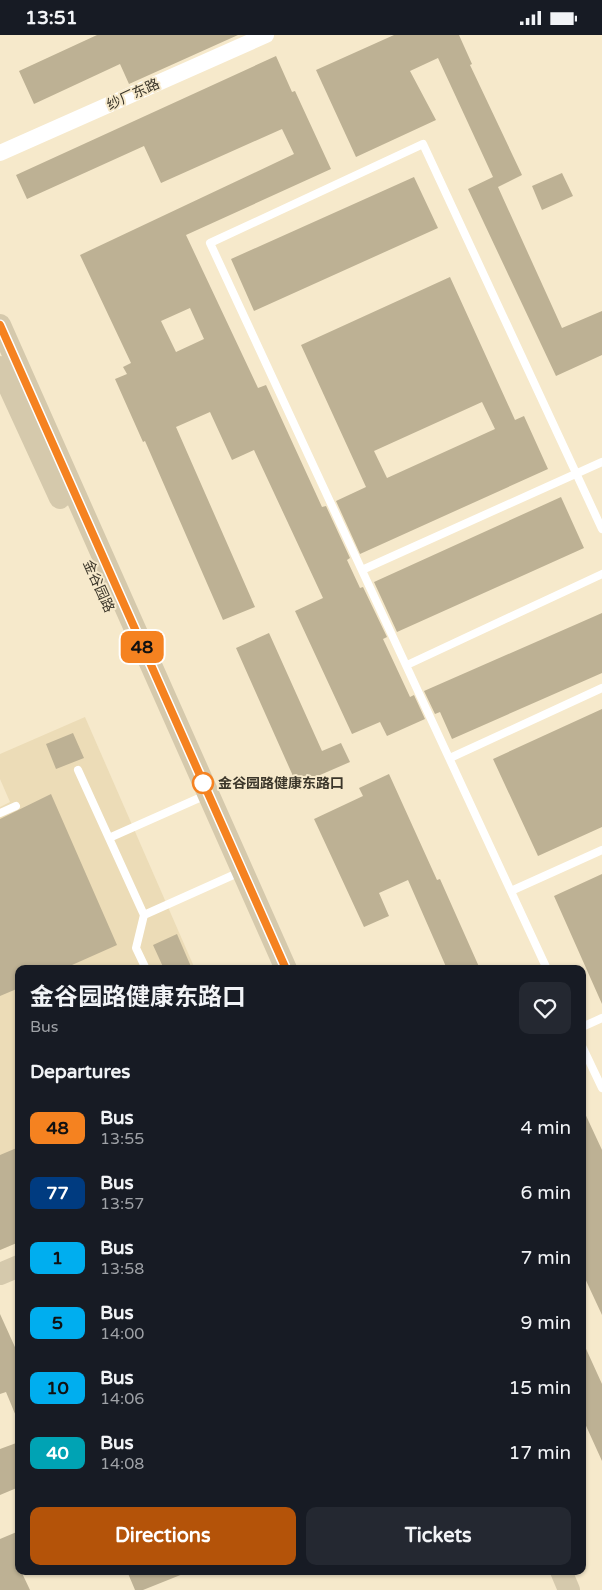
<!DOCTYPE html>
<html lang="en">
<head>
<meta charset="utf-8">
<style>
  body { margin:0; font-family:"Varela Round","Noto Sans SC",sans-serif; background:#242831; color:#f1f3f6; height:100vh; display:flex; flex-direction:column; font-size:19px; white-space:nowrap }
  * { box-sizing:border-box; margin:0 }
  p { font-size:16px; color:#9ea1a6 }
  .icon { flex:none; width:28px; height:28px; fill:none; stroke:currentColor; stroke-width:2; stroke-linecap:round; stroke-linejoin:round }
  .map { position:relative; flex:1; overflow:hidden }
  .drawer { position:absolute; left:15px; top:930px; width:571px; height:610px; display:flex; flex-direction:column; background:#171b24; border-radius:10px; box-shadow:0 1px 4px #0004 }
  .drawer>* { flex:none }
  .badge { padding:0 10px; border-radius:8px; font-size:18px; line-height:32px }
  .map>.badge { position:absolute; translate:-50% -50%; box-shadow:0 0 0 2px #fff }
  h2 { padding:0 15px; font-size:19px; line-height:45px }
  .round { display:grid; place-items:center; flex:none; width:52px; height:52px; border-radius:10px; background:#242831 }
  .summary { display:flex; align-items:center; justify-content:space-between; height:85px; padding:0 15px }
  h1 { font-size:24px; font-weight:700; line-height:38px }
  .cta { display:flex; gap:10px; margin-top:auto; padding:10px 15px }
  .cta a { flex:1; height:58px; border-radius:10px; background:#b45309; color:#fff; font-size:20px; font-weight:700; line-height:58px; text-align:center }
  .cta a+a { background:#242831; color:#f1f3f6 }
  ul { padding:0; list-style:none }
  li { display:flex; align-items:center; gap:15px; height:65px; padding:0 15px }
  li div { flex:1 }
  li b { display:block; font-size:19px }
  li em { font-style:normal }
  li .badge { min-width:55px; font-weight:700; text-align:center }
  .status { display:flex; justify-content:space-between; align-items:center; height:35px; padding:0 25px; background:#171b24; direction:ltr }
  .status svg { height:14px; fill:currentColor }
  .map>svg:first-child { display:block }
  .built { fill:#ecdcb7 }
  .building { fill:#bdb194; fill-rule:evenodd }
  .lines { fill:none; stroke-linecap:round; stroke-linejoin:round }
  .lane { stroke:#fff; stroke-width:8 }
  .street { stroke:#fff; stroke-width:16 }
  .secondary { stroke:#d5c9ac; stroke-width:22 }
  .line-casing { stroke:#fff; stroke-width:11 }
  .line { stroke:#f58220; stroke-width:8 }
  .stop-dot { fill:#fff; stroke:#f58220; stroke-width:2.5 }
  .labels { text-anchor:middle; stroke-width:4; stroke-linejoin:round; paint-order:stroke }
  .street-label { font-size:14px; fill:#3b362a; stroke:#f6e9cb }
  .stop-label { font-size:14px; font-weight:bold; fill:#3b362a; stroke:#f6e9cb; text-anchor:start }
</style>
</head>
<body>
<div class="status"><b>13:51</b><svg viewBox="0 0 49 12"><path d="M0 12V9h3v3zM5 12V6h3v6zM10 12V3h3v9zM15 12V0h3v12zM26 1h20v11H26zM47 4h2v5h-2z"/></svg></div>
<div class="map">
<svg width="602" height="1555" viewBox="0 0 602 1555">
  <rect width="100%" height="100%" fill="#f6e9cb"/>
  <path class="built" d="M85 682 195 934H19V1207L0 1215V772L10 767 0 744V719Z"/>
  <path class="building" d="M97 0H238L129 49 120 29 34 69 19 36Z
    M394 0H459L472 29 470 30 522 140 498 152 562 293 602 276V320L556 341 468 154 493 142 438 23 410 36 436 85 356 122 316 35Z
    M276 21 292 57 295 56 331 134 186 200 258 353 266 350 322 472 326 471 350 523 347 525 360 553 363 552 387 602 383 604 410 662 414 660 425 684 387 701 380 687 352 699 295 576 323 563 254 415 232 425 210 377 176 392 255 572 223 585 145 406 143 407 115 344 127 339 123 332 131 328 80 220 294 119 282 94 161 148 144 111 27 164 16 140ZM190 273 204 304 176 317 161 286Z
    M562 138 573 161 542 175 532 151Z
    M414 142 438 193 254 276 231 224Z
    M450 242 515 385 524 381 548 434 360 519 336 466 366 452 301 310ZM482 367 495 394 387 443 374 416Z
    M561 462 584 513 397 597 374 547Z
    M602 578V638L452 704 440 677 435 679 424 656Z
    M269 598 322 716 341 708 350 727 297 750 236 613Z
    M602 674V792L538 821 493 724Z
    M73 698 84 723 56 734 46 709Z
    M389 739 437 845 440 844 480 934H447L408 845 379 858 389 881 364 892 314 784 363 761 359 753Z
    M51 759 117 910 63 934H19V953L0 961V784Z
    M602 839V969L554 861Z
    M177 899 192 934H164L153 910Z
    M582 1072 602 1115V1280L582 1237Z
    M19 1112V1207L0 1215V1120Z
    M0 1279 19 1321 18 1386 6 1357 0 1359Z
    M582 1305 602 1349V1426L582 1382Z
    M19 1407V1452L0 1460V1414Z
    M19 1496V1536H21L30 1555H0V1504Z
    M127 1536H188V1537L143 1555H135Z"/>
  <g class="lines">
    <path class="lane" d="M362 535 602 427
      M407 630 602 539
      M450 723 602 653
      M78 735 144 880 136 913 146 934
      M0 778 16 771
      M109 803 206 760
      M511 856 602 815
      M144 880 240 837
      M547 934 210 208 423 109 602 494
      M582 992 602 983
      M582 1011 602 1053"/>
    <path class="street" d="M0 118 266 0"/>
    <path class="secondary" d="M0 290 286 934
      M0 332 60 463
      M0 1239 19 1231
      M561 1536 569 1555"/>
  </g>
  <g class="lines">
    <g class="line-casing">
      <path id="line" d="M0 290 286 934"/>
    </g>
    <use href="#line" class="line"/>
  </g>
  <circle class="stop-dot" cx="203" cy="748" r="10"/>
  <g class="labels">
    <g class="street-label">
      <text transform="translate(133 59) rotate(-24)" y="5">纱厂东路</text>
      <text transform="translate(99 551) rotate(66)" y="5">金谷园路</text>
    </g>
    <g class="stop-label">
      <text x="218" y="753">金谷园路健康东路口</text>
    </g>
  </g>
</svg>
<b class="badge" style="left:142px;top:612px;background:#f58220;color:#111">48</b>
<section class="drawer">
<div class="summary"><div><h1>金谷园路健康东路口</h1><p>Bus</p></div><a class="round"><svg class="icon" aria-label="heart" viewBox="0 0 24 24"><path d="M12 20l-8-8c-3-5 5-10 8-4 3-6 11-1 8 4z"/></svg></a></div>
<h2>Departures</h2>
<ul>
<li><span class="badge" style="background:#f58220;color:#111">48</span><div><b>Bus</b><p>13:55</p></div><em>4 min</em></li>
<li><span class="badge" style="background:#003b80;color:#fff">77</span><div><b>Bus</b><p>13:57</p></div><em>6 min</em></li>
<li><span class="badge" style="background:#00aeef;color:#111">1</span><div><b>Bus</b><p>13:58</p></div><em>7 min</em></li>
<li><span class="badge" style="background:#00aeef;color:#111">5</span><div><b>Bus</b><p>14:00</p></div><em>9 min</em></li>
<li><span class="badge" style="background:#00aeef;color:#111">10</span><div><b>Bus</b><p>14:06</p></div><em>15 min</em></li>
<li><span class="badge" style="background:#00a3b4;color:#fff">40</span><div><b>Bus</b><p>14:08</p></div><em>17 min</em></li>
</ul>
<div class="cta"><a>Directions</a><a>Tickets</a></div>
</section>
</div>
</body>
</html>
